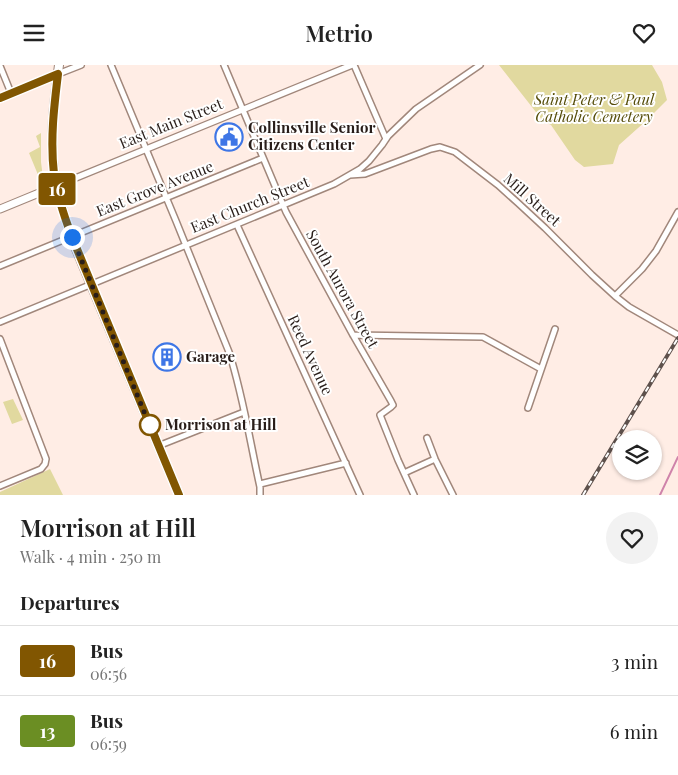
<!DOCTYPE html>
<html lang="en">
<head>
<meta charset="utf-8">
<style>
  body { margin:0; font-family:"Playfair Display",serif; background:#f2f2f2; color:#222; height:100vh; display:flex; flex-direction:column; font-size:19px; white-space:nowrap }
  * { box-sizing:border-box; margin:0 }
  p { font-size:16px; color:#767676 }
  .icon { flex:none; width:28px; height:28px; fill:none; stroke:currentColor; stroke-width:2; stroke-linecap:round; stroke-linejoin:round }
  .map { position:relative; height:430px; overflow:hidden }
  .panel { display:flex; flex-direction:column; background:#fff; flex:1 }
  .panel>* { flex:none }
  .badge { padding:0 10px; border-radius:4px; font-size:18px; line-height:32px }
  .fabs { position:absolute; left:612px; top:365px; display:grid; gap:10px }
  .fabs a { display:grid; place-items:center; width:50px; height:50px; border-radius:50%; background:#fff; box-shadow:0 1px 4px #0004; font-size:25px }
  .you { position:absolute; width:25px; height:25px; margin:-12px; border:4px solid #fff; border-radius:50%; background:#1a73e8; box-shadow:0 0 0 8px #1a73e833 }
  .map>.badge { position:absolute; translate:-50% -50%; box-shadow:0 0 0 2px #fff }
  h2 { padding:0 20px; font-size:19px; line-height:45px }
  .round { display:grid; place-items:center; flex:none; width:52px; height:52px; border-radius:26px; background:#f2f2f2 }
  .head { display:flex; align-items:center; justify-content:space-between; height:85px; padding:0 20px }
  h1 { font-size:24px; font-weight:600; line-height:38px }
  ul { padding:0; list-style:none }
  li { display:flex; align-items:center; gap:15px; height:70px; padding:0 20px; border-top:1px solid #e0e0e0 }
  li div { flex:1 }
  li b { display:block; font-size:19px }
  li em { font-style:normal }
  li .badge { min-width:55px; font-weight:700; text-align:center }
  header { display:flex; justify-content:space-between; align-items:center; height:65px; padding:0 20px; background:#fff; font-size:22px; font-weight:600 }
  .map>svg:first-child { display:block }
  .green { fill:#e1d99f }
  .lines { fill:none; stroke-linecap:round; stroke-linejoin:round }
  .stream { stroke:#cf83aa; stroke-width:2 }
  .minor-casing { stroke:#a1877b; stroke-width:8 }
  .tertiary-casing { stroke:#a1877b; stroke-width:8 }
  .secondary-casing { stroke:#a1877b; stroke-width:9 }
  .primary-casing { stroke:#a1877b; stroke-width:10 }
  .minor { stroke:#fff; stroke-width:5 }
  .tertiary { stroke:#fff; stroke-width:5.5 }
  .secondary { stroke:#fff; stroke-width:7 }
  .primary { stroke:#fff; stroke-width:8 }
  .rail-casing { stroke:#5e514c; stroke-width:4 }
  .rail { stroke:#fff; stroke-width:2; stroke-dasharray:5.5; stroke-linecap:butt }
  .line-casing { stroke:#fff; stroke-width:11 }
  .line { stroke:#815601; stroke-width:8 }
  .walk { stroke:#281d19; stroke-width:5; stroke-dasharray:0 9 }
  .stop-dot { fill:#fff; stroke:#815601; stroke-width:2.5 }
  .labels { text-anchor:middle; stroke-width:4; stroke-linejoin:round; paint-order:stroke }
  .park-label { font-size:15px; font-style:italic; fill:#544b07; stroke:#fff }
  .street-label { font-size:15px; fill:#281d19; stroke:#fff }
  .poi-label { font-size:15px; font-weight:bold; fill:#281d19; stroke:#fff; text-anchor:start }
  .stop-label { font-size:15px; font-weight:bold; fill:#281d19; stroke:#fff; text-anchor:start }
</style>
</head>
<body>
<header><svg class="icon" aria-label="menu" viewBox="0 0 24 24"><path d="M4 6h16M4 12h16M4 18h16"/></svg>Metrio<svg class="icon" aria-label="heart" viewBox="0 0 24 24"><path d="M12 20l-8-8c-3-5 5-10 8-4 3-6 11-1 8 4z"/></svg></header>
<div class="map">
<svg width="678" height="430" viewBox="0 0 678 430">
  <rect width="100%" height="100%" fill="#ffede5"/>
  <path class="green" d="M499 0H652L662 17 667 35 647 55 619 80 613 99 584 102 575 95 551 60 543 56Z
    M41 68V97L43 113 41 117 29 88 40 82 36 71Z
    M13 334 23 355 12 359 3 337Z
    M50 404 63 430H0V427Z"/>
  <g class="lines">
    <path class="stream" d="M660 430 678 392"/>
    <g class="minor-casing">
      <path id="minor" d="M111 0 176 156 229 287C243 330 250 377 260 422V430
        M224 0 286 147 353 270 391 336 393 340 391 342 380 350 398 395 414 430
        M354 0 386 74
        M0 1 11 28
        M350 110 365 109 431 84 440 82 455 87 498 120 518 138 545 163 592 210 615 231 629 242 678 270
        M237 160 360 430
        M0 201 263 93
        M615 231 642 204 656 186 678 147
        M0 257 334 119 360 104 369 96 382 80 388 71 416 44 480 0
        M353 270 483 272 541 304
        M0 274 46 394 45 399 41 404 0 421
        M528 343 555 264
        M427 373 435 394 453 430
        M158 381 244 347
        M404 408 435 394
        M260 419 346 398"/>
    </g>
    <g class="tertiary-casing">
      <path id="tertiary" d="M58 9 81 0
        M56 121 352 0"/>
    </g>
    <g class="secondary-casing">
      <path id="secondary" d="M0 33 58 9
        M0 144 56 121"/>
    </g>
    <g class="primary-casing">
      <path id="primary" d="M59 0C54 37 49 75 55 112 58 132 65 152 71 172L179 430"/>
    </g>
    <use href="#minor" class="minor"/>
    <use href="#tertiary" class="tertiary"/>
    <use href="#secondary" class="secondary"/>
    <use href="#primary" class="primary"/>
    <g class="rail-casing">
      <path id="rail" d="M583 430 678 273"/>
    </g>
    <use href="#rail" class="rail"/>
  </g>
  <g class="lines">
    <g class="line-casing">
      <path id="line" d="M0 33 58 9C54 42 50 75 54 109 57 130 64 151 72 172L179 430"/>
    </g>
    <use href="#line" class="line"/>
    <path class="walk" d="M72 172 152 366 150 360"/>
  </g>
  <defs>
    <g id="civic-ring" transform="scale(1.4375)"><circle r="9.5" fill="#fff" stroke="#3e76e6" stroke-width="1.5"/><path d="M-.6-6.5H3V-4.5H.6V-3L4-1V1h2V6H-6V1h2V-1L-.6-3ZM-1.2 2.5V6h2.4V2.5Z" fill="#3e76e6"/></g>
    <g id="building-ring" transform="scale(1.4375)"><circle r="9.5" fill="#fff" stroke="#3e76e6" stroke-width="1.5"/><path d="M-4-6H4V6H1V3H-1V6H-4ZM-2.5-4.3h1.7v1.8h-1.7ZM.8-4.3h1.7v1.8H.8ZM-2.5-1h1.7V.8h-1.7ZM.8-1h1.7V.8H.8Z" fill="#3e76e6"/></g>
  </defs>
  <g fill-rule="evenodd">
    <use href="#civic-ring" x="229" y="72"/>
    <use href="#building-ring" x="167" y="292"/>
  </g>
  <circle class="stop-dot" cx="150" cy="360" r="10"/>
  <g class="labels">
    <g class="park-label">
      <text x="594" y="40">Saint Peter &amp; Paul<tspan x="594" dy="17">Catholic Cemetery</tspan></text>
    </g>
    <g class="street-label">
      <text transform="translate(171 59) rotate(-22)" y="5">East Main Street</text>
      <text transform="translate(155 124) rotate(-22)" y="5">East Grove Avenue</text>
      <text transform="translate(532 135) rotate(42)" y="5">Mill Street</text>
      <text transform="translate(250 140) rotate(-22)" y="5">East Church Street</text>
      <text transform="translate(342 224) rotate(61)" y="5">South Aurora Street</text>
      <text transform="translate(310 290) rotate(65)" y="5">Reed Avenue</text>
    </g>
    <g class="poi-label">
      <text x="248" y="68">Collinsville Senior<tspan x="248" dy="17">Citizens Center</tspan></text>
      <text x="186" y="297">Garage</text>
    </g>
    <g class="stop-label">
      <text x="165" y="365">Morrison at Hill</text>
    </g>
  </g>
</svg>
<div class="fabs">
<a><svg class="icon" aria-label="layers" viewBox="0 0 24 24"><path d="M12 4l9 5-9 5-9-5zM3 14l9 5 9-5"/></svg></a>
</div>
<div class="you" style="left:72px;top:172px"></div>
<b class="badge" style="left:57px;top:124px;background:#815601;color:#fff">16</b>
</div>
<section class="panel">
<div class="head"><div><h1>Morrison at Hill</h1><p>Walk · 4 min · 250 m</p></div><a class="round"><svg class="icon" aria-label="heart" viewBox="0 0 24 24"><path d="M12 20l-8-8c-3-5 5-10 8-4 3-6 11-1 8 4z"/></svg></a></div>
<h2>Departures</h2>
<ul>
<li><span class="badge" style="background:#815601;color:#fff">16</span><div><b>Bus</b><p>06:56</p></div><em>3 min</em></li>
<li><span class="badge" style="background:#6b8e23;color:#fff">13</span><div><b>Bus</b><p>06:59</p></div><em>6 min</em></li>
</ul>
</section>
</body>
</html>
